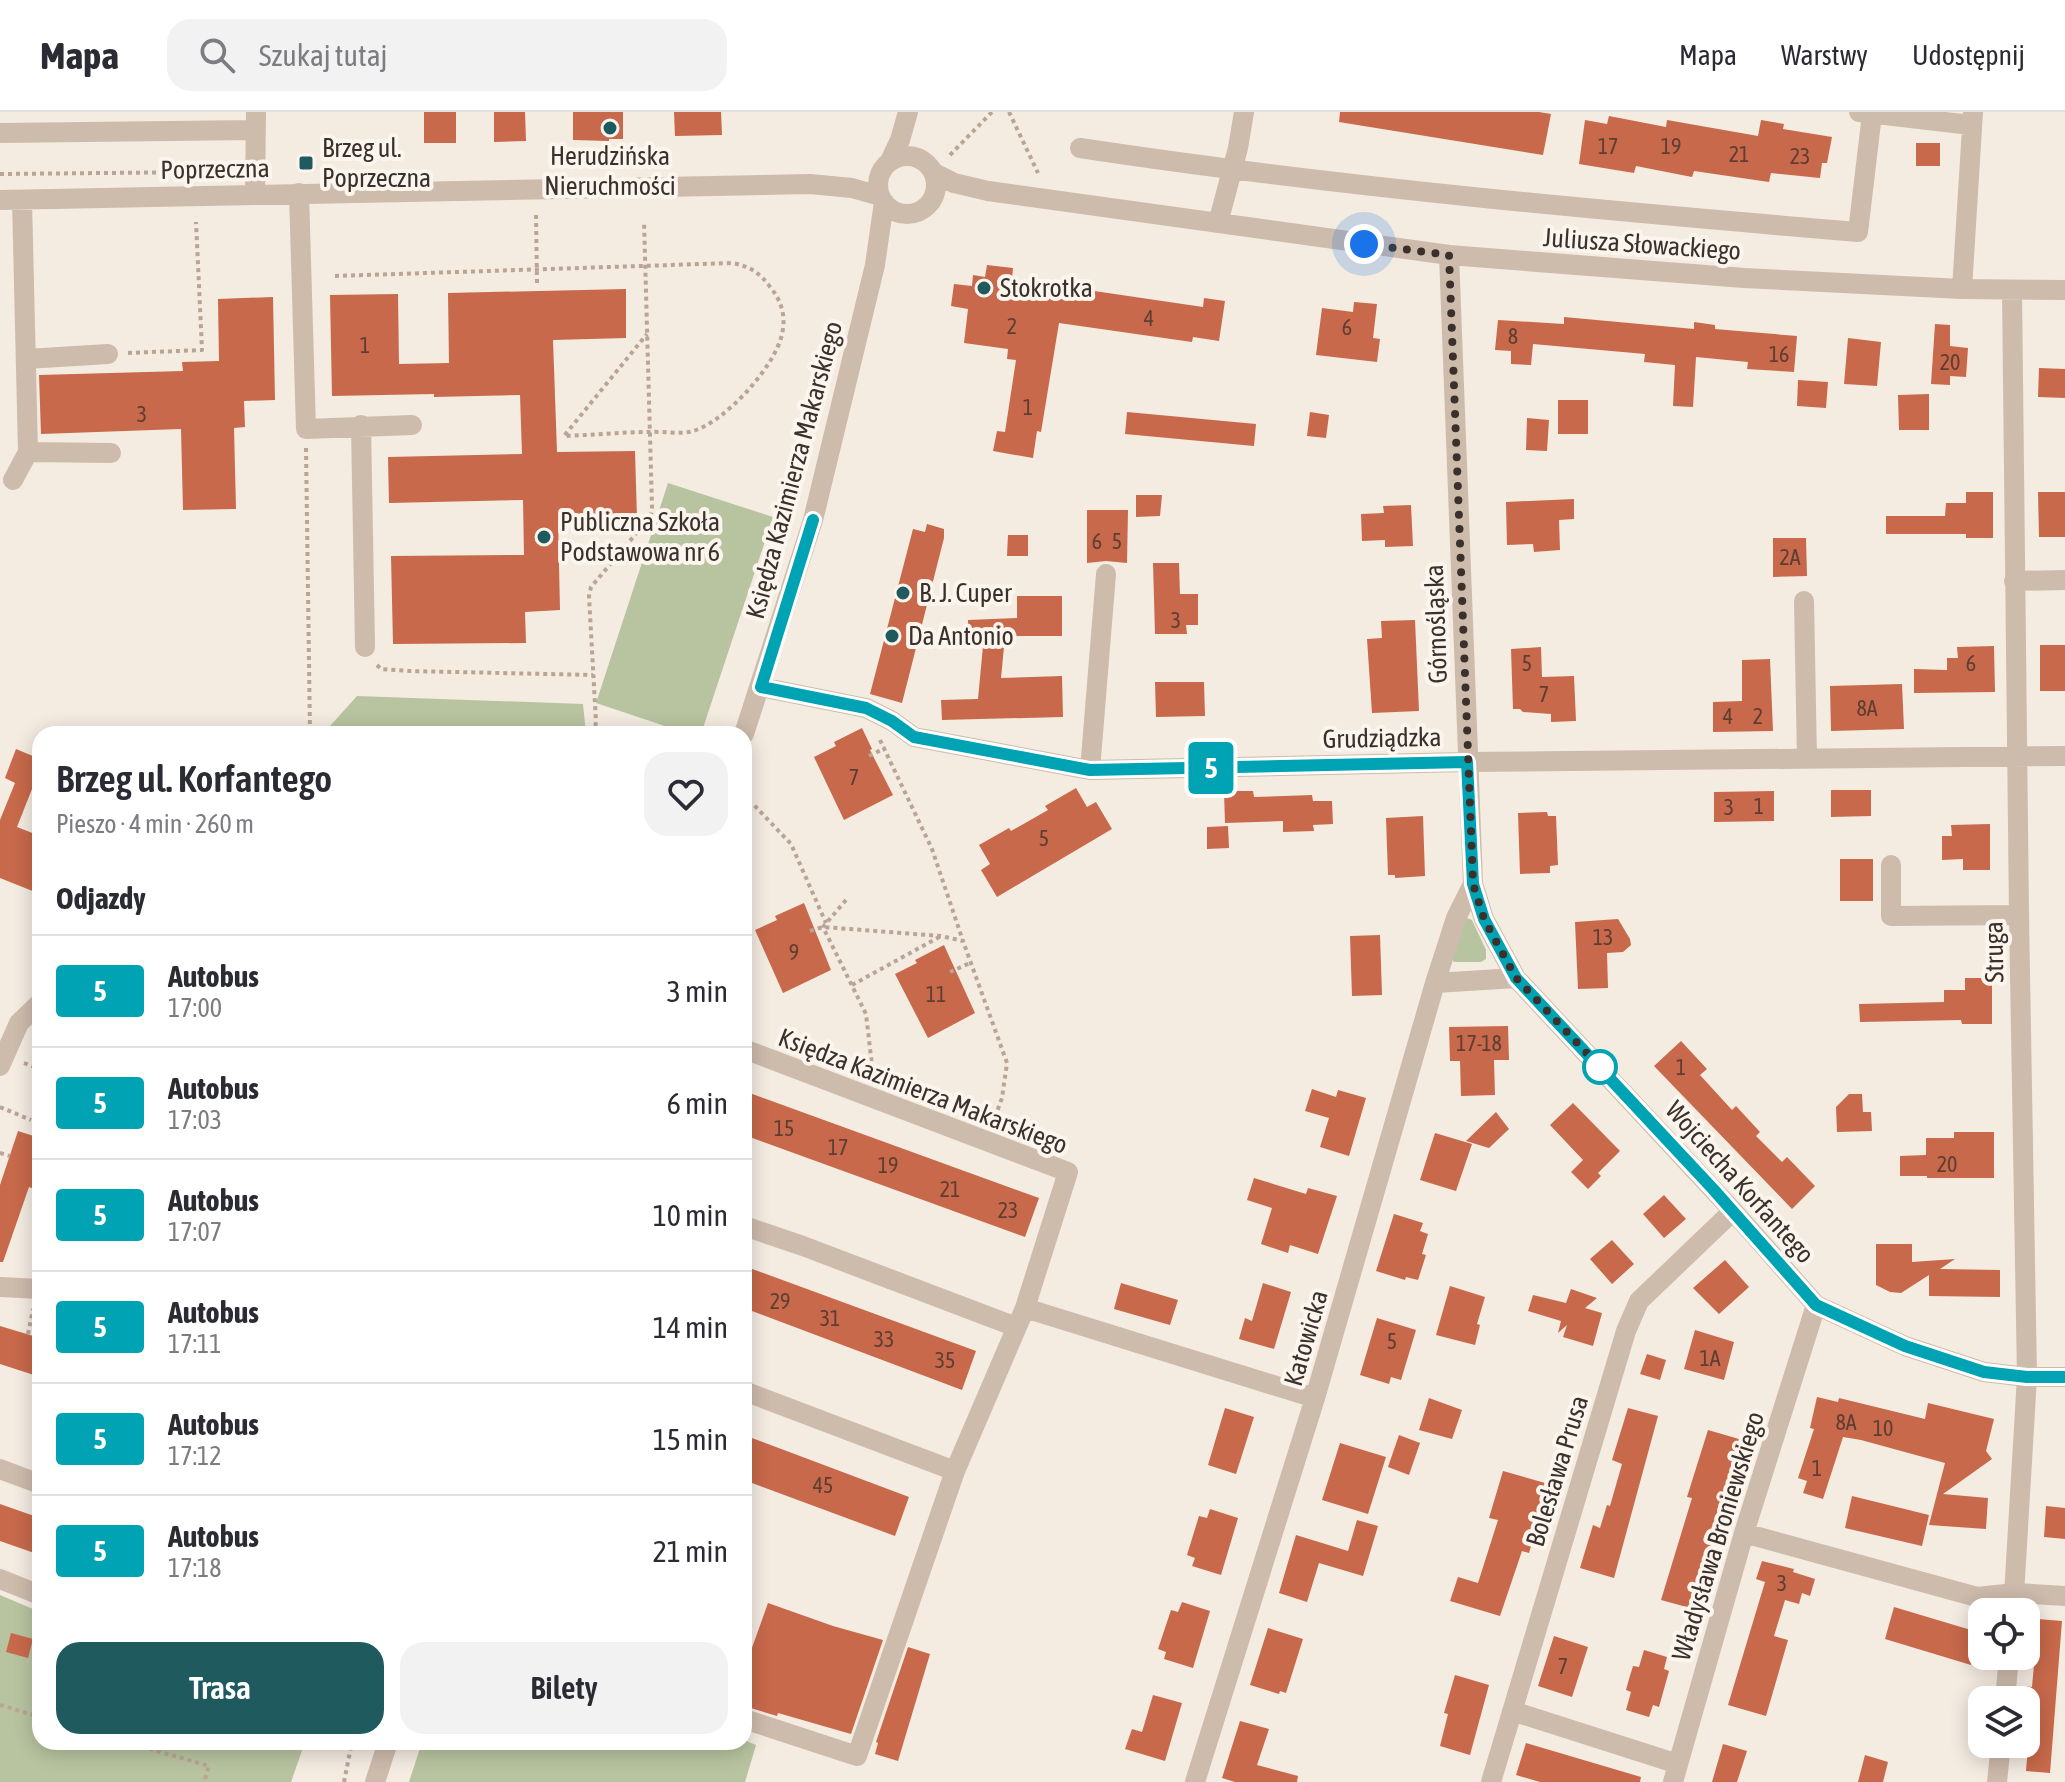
<!DOCTYPE html>
<html lang="pl">
<head>
<meta charset="utf-8">
<style>
  body { margin:0; font-family:"Asap Condensed",sans-serif; background:#f2f2f3; color:#2b2b33; height:100vh; display:flex; flex-direction:column; font-size:30px; white-space:nowrap }
  * { box-sizing:border-box; margin:0 }
  p { font-size:26px; color:#7c7c81 }
  .icon { flex:none; width:44px; height:44px; fill:none; stroke:currentColor; stroke-width:2; stroke-linecap:round; stroke-linejoin:round }
  .map { position:relative; flex:1; overflow:hidden }
  .sheet { position:absolute; left:32px; top:614px; width:720px; height:1024px; display:flex; flex-direction:column; background:#fff; border-radius:24px; box-shadow:0 4px 20px #0003 }
  .sheet>* { flex:none }
  .badge { padding:0 16px; border-radius:6px; font-size:28px; line-height:52px }
  .tools { position:absolute; left:1968px; top:1486px; display:grid; gap:16px }
  .tools a { display:grid; place-items:center; width:72px; height:72px; border-radius:16px; background:#fff; box-shadow:0 4px 20px #0003; font-size:40px }
  .you { position:absolute; width:40px; height:40px; margin:-20px; border:6px solid #fff; border-radius:50%; background:#1a73e8; box-shadow:0 0 0 12px #1a73e833 }
  .map>.badge { position:absolute; translate:-50% -50%; box-shadow:0 0 0 4px #fff }
  h2 { padding:0 24px; font-size:30px; line-height:72px }
  .round { display:grid; place-items:center; flex:none; width:84px; height:84px; border-radius:24px; background:#f2f2f3 }
  .overview { display:flex; align-items:center; justify-content:space-between; height:136px; padding:0 24px }
  h1 { font-size:38px; font-weight:600; line-height:60px }
  .button { display:flex; gap:16px; margin-top:auto; padding:16px 24px }
  .button a { flex:1; height:92px; border-radius:24px; background:#1f5a5e; color:#fff; font-size:32px; font-weight:600; line-height:92px; text-align:center }
  .button a+a { background:#f2f2f3; color:#2b2b33 }
  ul { padding:0; list-style:none }
  li { display:flex; align-items:center; gap:24px; height:112px; padding:0 24px; border-top:2px solid #e1e1e2 }
  li div { flex:1 }
  li b { display:block; font-size:30px }
  li em { font-style:normal }
  li .badge { min-width:88px; font-weight:700; text-align:center }
  header { display:flex; align-items:center; gap:48px; box-sizing:border-box; height:112px; padding:0 40px; background:#fff; border-bottom:2px solid #e1e1e2 }
  header strong { font-size:38px }
  nav { display:flex; gap:44px; margin-inline-start:auto; font-size:28px }
  .search { width:560px; height:72px; background:#f2f2f3; display:flex; align-items:center; gap:20px; box-sizing:border-box; padding:0 28px; border-radius:24px; color:#7c7c81; font-size:30px }
  .map>svg:first-child { display:block }
  .green { fill:#b8c4a0 }
  .building { fill:#c8694b }
  .lines { fill:none; stroke-linecap:round; stroke-linejoin:round }
  .path { stroke:#b9a596; stroke-width:4; stroke-dasharray:4 4; stroke-linecap:butt }
  .minor { stroke:#cdbbac; stroke-width:20 }
  .line-casing { stroke:#fff; stroke-width:18 }
  .line { stroke:#00a3b4; stroke-width:12 }
  .walk { stroke:#3b302b; stroke-width:8; stroke-dasharray:0 14.4 }
  .poi-dot { fill:#1f5a5e; stroke:#fbf5ee; stroke-width:3 }
  .stop-dot { fill:#fff; stroke:#00a3b4; stroke-width:4 }
  .labels { text-anchor:middle; stroke-width:8; stroke-linejoin:round; paint-order:stroke }
  .number-label { font-size:22px; fill:#5e3e33 }
  .poi-label { font-size:26px; fill:#3b302b; stroke:#fbf5ee; text-anchor:start }
  .street-label { font-size:26px; fill:#3b302b; stroke:#fbf5ee }
</style>
</head>
<body>
<header>
<strong>Mapa</strong>
<div class="search"><svg class="icon" aria-label="search" viewBox="0 0 24 24"><circle cx="10" cy="10" r="6"/><path d="M15 15l6 6"/></svg>Szukaj tutaj</div>
<nav><a>Mapa</a><a>Warstwy</a><a>Udostępnij</a></nav>
</header>
<div class="map">
<svg width="2065" height="1670" viewBox="0 0 2065 1670">
  <rect width="100%" height="100%" fill="#f4ebe1"/>
  <path class="green" d="M668 371 773 405 701 622H689L596 591Z
    M357 584 583 592 586 622H331L330 614Z
    M1467 806 1472 808 1486 838V847L1481 850H1454L1452 847 1464 809Z
    M0 1483 40 1500V1630H305L291 1670H0Z
    M744 1628 756 1633 745 1670H409L422 1630Z"/>
  <path class="building" d="M424 0H456V31H424Z
    M494 0H525L526 29 494 30Z
    M573 0H623V27H609V29L573 28Z
    M674 0H721L722 23 675 24Z
    M1340 0H1539L1551 2 1543 43 1339 10Z
    M1609 4 1666 15 1667 8 1758 24 1761 8 1784 12 1783 17 1832 25 1827 51H1822L1820 66 1771 61 1769 70 1694 59 1692 65 1636 54 1634 61 1579 52 1585 8 1607 12Z
    M1916 31H1940V54H1916Z
    M987 153 1013 156 1012 167 1203 195 1204 186 1225 189 1219 229 1193 225 1192 230 1059 211 1041 320 1037 319 1033 346 993 339 997 319 1005 320 1016 248 1007 247 1008 237 964 231 968 197 951 194 954 172 972 174 973 163 985 165Z
    M626 177V226L553 228 557 340 635 339 637 406 558 408 560 498 525 500 526 531 393 532 391 444 524 443 523 388 389 391 388 345 522 342 520 283 434 285V282L332 284 330 183 398 182 399 252 449 251 448 181Z
    M273 185 275 288 244 289 245 315 234 316 236 397 183 398 181 317 41 322 39 263 183 259 182 250 219 249 218 187Z
    M1354 190 1377 192 1373 226 1380 227 1377 250 1316 243 1322 196 1353 200Z
    M1564 205 1694 217V210L1715 213V217L1797 224 1794 260 1747 257 1748 250 1696 245 1693 295 1673 294 1675 253 1644 250 1645 242 1533 232 1531 253 1511 252V239L1495 238 1498 208 1564 212Z
    M1935 212 1950 213V234L1968 236 1966 265 1950 264V273L1931 272Z
    M1848 226 1881 230 1877 274 1844 272Z
    M2039 256 2065 257V286L2038 285Z
    M1798 268 1828 270 1826 296 1797 294Z
    M1929 282V318H1899L1898 283Z
    M1558 288H1588V322H1558Z
    M1127 300 1256 312 1254 334 1125 322Z
    M1310 300 1329 303 1326 326 1307 324Z
    M1527 306 1549 308 1547 339 1526 338Z
    M1966 380H1993V426H1966V422H1886V404H1945L1946 391H1966Z
    M2038 380H2065V425H2039Z
    M1136 383H1162L1160 404 1136 405Z
    M1574 387V407L1559 408 1560 438 1534 440 1533 432 1507 433 1506 390Z
    M1411 393 1413 434 1385 435V428L1362 429 1361 402 1384 401 1383 394Z
    M1087 398H1128L1127 451 1106 449 1087 451Z
    M927 412 944 417V426L902 591 870 582 913 417 925 420Z
    M1008 423H1028V444H1007Z
    M1773 426H1806L1807 464 1773 465Z
    M1153 451H1179L1180 482H1198V513H1186L1187 522H1155Z
    M1017 484H1062V524H1005L1001 566 1062 564 1063 605 942 608 941 588 978 587 983 534H980L979 524H968V508L1017 506Z
    M1415 508 1419 599 1372 601 1367 527 1382 526 1381 509Z
    M2040 533H2065V579H2040Z
    M1994 534 1995 580 1914 581V557L1947 558V546H1958L1957 535Z
    M1541 535 1542 565 1574 564 1576 609 1551 610V602L1523 600 1520 597H1513L1511 537Z
    M1770 547 1773 619 1713 620V590L1742 589V548Z
    M1155 570H1204L1205 604 1156 605Z
    M1902 572 1904 617 1831 619 1830 574Z
    M862 616 872 637 870 638 893 683 844 708 814 645 836 634 834 630Z
    M16 637 40 647V680L32 677 17 715 40 724V782L0 766V708L15 671 5 666Z
    M1076 676 1087 695 1096 690 1112 717 997 785 981 758 990 752 979 733 1009 716 1011 719 1048 698 1045 694Z
    M1831 678H1871V704L1831 705Z
    M1224 679H1253L1254 685 1312 683 1313 689H1332L1333 712 1313 713 1314 719 1283 720V709L1225 711Z
    M1774 679V709L1714 710V680Z
    M1547 700 1548 704H1556L1558 753 1550 754V761L1520 762 1518 701Z
    M1423 704 1425 764 1395 766V763H1388L1386 706Z
    M1990 712V758H1963V747L1942 748V724H1952L1951 713Z
    M1228 714 1229 736 1207 737V715Z
    M1840 747H1873V789H1840Z
    M804 791 831 858 783 881 755 818 777 808 775 804Z
    M1618 807 1630 827 1631 833 1623 840 1607 841 1608 876 1578 877 1575 810Z
    M1380 823 1382 883 1352 884 1350 824Z
    M944 833 975 901 928 926 895 862 917 851 915 848Z
    M1965 866H1992V912H1962L1961 908 1860 910 1859 892 1944 890V878H1965Z
    M1508 914 1509 948H1494L1495 983 1461 984 1460 949H1450L1449 915Z
    M1681 929 1707 957 1700 963 1732 998 1736 994 1760 1020 1756 1024 1782 1050 1787 1045 1815 1074 1792 1097 1654 954Z
    M1312 977 1336 985 1338 978 1366 986 1349 1044 1320 1035 1329 1006 1305 999Z
    M744 979 1039 1086 1025 1125 744 1023Z
    M1849 982H1862L1863 1000H1871L1872 1019 1837 1020 1836 995Z
    M1573 991 1620 1039 1598 1061 1601 1064 1588 1077 1571 1060 1583 1048 1550 1013Z
    M1496 1000 1509 1017 1489 1036 1466 1029Z
    M18 1019 40 1026V1068L37 1078 29 1075 3 1150H0V1073Z
    M1954 1020H1994V1066H1927V1064H1900V1044L1926 1043V1026H1954Z
    M1435 1021 1472 1032 1456 1079 1420 1068Z
    M1254 1066 1306 1082 1308 1076 1337 1084 1318 1142 1290 1133 1288 1141 1261 1132 1272 1096 1247 1088Z
    M1664 1083 1686 1107 1664 1126 1643 1102Z
    M1394 1102 1423 1111 1420 1119 1428 1122 1422 1142 1426 1143 1418 1168 1406 1165 1405 1168 1376 1159Z
    M1612 1128 1634 1152 1612 1172 1590 1147Z
    M1876 1132H1912V1150L1955 1147 1940 1157 2000 1158V1185L1929 1184V1163L1901 1181 1890 1180 1876 1173Z
    M1725 1148 1749 1175 1719 1202 1693 1176Z
    M744 1154 976 1239 962 1278 744 1196Z
    M1121 1171 1178 1188 1170 1213 1114 1197Z
    M1263 1171 1291 1180 1274 1237 1239 1227 1245 1206 1252 1209Z
    M1450 1174 1485 1185 1477 1212 1480 1213 1475 1233 1436 1223Z
    M1571 1177 1597 1186 1585 1196 1602 1201 1593 1234 1563 1225 1567 1213 1558 1221 1561 1209 1528 1199 1533 1183 1566 1191Z
    M1377 1206 1416 1218 1401 1268 1391 1265 1389 1272 1360 1263Z
    M0 1214 40 1226V1265L0 1252Z
    M1695 1218 1734 1230 1724 1268 1684 1257Z
    M1647 1242 1666 1248 1660 1268 1640 1262Z
    M1817 1285 1838 1290 1839 1286 1925 1307 1928 1291 1994 1307 1986 1339 1992 1347 1943 1382 1988 1386 1986 1417 1929 1413 1945 1351 1861 1328 1843 1325 1823 1387 1803 1381 1807 1369 1798 1366 1814 1317 1810 1316Z
    M1429 1286 1462 1298 1452 1327 1419 1318Z
    M1225 1296 1254 1305 1236 1362 1208 1353Z
    M1628 1296 1658 1304 1614 1466 1580 1456 1593 1413 1600 1416 1607 1393 1610 1394 1622 1352 1612 1348Z
    M1708 1318 1739 1327 1694 1497 1661 1488 1692 1386 1687 1385Z
    M744 1323 909 1385 895 1424 744 1368Z
    M1399 1323 1420 1331 1409 1363 1388 1355Z
    M1340 1331 1386 1345 1368 1402 1322 1388Z
    M1503 1359 1545 1371 1541 1386 1545 1387 1529 1441 1522 1439 1500 1504 1450 1489 1458 1465 1478 1471 1498 1408 1489 1406Z
    M1852 1384 1929 1403 1922 1434 1845 1416Z
    M0 1392 40 1406V1443L0 1429Z
    M2046 1394 2065 1396V1427L2044 1425Z
    M1210 1397 1238 1406 1221 1463 1192 1454 1195 1446 1187 1443 1199 1404 1207 1406Z
    M1357 1408 1378 1414 1363 1464 1319 1451 1307 1490 1279 1481 1296 1423 1348 1439Z
    M1762 1449 1794 1457 1793 1460 1815 1467 1810 1484 1802 1481 1799 1492 1785 1488 1774 1524 1788 1528 1766 1604 1728 1593 1765 1470 1756 1467Z
    M1182 1490 1210 1499 1193 1556 1164 1547 1166 1540 1158 1537 1171 1498 1178 1500Z
    M768 1491 833 1514 883 1528 851 1622 778 1601 777 1604 744 1594V1558Z
    M1894 1495 1981 1521 1971 1553 1885 1527Z
    M2038 1507 2062 1509 2050 1661 2026 1659 2031 1596H2026V1574L2032 1575Z
    M1268 1516 1303 1527 1286 1581 1280 1579 1279 1582 1250 1573Z
    M11 1521 33 1527 28 1546 6 1540Z
    M1554 1524 1588 1535 1572 1585 1538 1574Z
    M908 1535 930 1542 898 1649 875 1642 878 1631 876 1630Z
    M1644 1538 1667 1545 1664 1557 1669 1559 1659 1595 1653 1593 1649 1605 1626 1598 1631 1580 1626 1578 1629 1567 1633 1554 1639 1555Z
    M1455 1563 1489 1573 1470 1643 1440 1634 1448 1602 1444 1601Z
    M1153 1583 1182 1591 1165 1649 1125 1637 1132 1617 1142 1620Z
    M1240 1609 1269 1617 1257 1653 1298 1664 1297 1670H1235L1222 1666Z
    M1526 1631 1641 1665 1640 1670H1540L1516 1663Z
    M1723 1632 1747 1639 1737 1670H1712Z
    M1865 1643 1888 1650 1883 1670H1858Z"/>
  <g class="lines">
    <path class="path" d="M1009 0 1038 61
      M950 43 992 0
      M0 62 209 60
      M536 103 537 171
      M335 164 732 151C750 154 760 161 771 176 782 190 786 205 782 222 775 255 725 310 693 319 681 323 663 319 650 320 622 320 593 323 564 324L647 222
      M128 241 202 238 196 110
      M306 336 310 622
      M377 553 381 557 409 559 593 563
      M594 622 596 610 589 484 591 475 651 404 652 395 644 109
      M880 628 932 737 963 829
      M869 644 885 636
      M747 692 754 693 791 732 826 811
      M846 788 823 815 866 902 873 962
      M810 819 823 815 941 824 963 829 1007 951 1002 986 994 1008
      M950 860 970 851
      M852 873 941 824
      M24 951 40 957
      M0 995 31 1008
      M0 1041 10 1044
      M28 1222 33 1197
      M0 1593 40 1605
      M126 1630 209 1654 204 1670
      M344 1670 352 1630"/>
    <path class="minor" d="M1859 0 1971 13
      M0 21 255 18
      M1080 36C1338 75 1597 98 1858 120L1872 2
      M878 73a29 29 0 1 1 58 0a29 29 0 1 1-58 0Z
      M890 49 900 28 908 0
      M934 61 954 71 988 79 1449 143 1744 166 1962 177 2065 178
      M299 81 306 317 412 313
      M255 82 256 0
      M0 88 810 72 852 76 880 84
      M1218 111 1238 36 1244 0
      M1962 177 1973 0
      M2012 178 2019 803 2027 1265 2013 1500
      M26 247 108 242
      M361 313 365 535
      M28 340 111 341
      M13 368 28 340 22 88
      M2014 469 2065 468
      M1804 489 1807 647
      M761 575 866 596 892 609 914 625 1090 658 1467 650 2065 644
      M744 622 813 408 875 153 884 90
      M1090 658 1106 462
      M1891 753V804L2019 803
      M1473 772 1484 807 1516 866 1733 1099 1816 1193 1905 1234 1984 1260 2027 1265H2065
      M1435 871 1456 806 1473 772 1449 143
      M744 937 1068 1060 1025 1196 955 1359 857 1644 744 1607
      M0 954 19 911 40 891
      M744 1114 803 1134 1016 1215
      M0 1175 40 1177
      M1025 1196 1315 1286
      M744 1279 955 1359
      M0 1357 40 1372
      M1744 1421 1977 1485 2015 1481 2065 1484
      M0 1467 40 1483
      M2005 1588 2009 1544
      M1512 1599 1678 1652
      M375 1670 388 1630
      M1195 1670 1315 1286 1435 871 1516 866
      M1491 1670 1626 1219 1639 1189 1733 1099
      M1673 1670 1744 1421 1816 1193
      M1997 1670 2001 1632"/>
  </g>
  <g class="lines">
    <g class="line-casing">
      <path id="line" d="M813 408 761 575 866 596 892 609 914 625 1090 658 1467 650 1473 772 1484 807 1516 866 1713 1077 1816 1193 1905 1234 1984 1260 2027 1265H2065"/>
    </g>
    <use href="#line" class="line"/>
    <path class="walk" d="M1364 132 1449 143 1473 772 1484 807 1516 866 1600 955"/>
  </g>
  <g class="poi-dot">
    <circle cx="610" cy="16" r="8"/>
    <rect x="298" y="43" width="16" height="16" rx="4"/>
    <circle cx="984" cy="176" r="8"/>
    <circle cx="544" cy="425" r="8"/>
    <circle cx="903" cy="481" r="8"/>
    <circle cx="892" cy="524" r="8"/>
  </g>
  <circle class="stop-dot" cx="1600" cy="955" r="16"/>
  <g class="labels">
    <g class="number-label">
      <text x="1608" y="42">17</text>
      <text x="1671" y="42">19</text>
      <text x="1739" y="50">21</text>
      <text x="1800" y="52">23</text>
      <text x="1149" y="214">4</text>
      <text x="1012" y="222">2</text>
      <text x="1347" y="223">6</text>
      <text x="1513" y="232">8</text>
      <text x="365" y="241">1</text>
      <text x="1779" y="250">16</text>
      <text x="1950" y="258">20</text>
      <text x="1028" y="303">1</text>
      <text x="142" y="310">3</text>
      <text x="1097" y="437">6</text>
      <text x="1117" y="437">5</text>
      <text x="1790" y="453">2A</text>
      <text x="1176" y="516">3</text>
      <text x="1527" y="559">5</text>
      <text x="1971" y="559">6</text>
      <text x="1544" y="590">7</text>
      <text x="1867" y="604">8A</text>
      <text x="1728" y="612">4</text>
      <text x="1758" y="612">2</text>
      <text x="854" y="673">7</text>
      <text x="1759" y="702">1</text>
      <text x="1729" y="703">3</text>
      <text x="1044" y="734">5</text>
      <text x="1603" y="833">13</text>
      <text x="794" y="848">9</text>
      <text x="936" y="890">11</text>
      <text x="1479" y="939">17-18</text>
      <text x="1681" y="963">1</text>
      <text x="784" y="1024">15</text>
      <text x="838" y="1043">17</text>
      <text x="1947" y="1060">20</text>
      <text x="888" y="1061">19</text>
      <text x="950" y="1085">21</text>
      <text x="1008" y="1106">23</text>
      <text x="780" y="1197">29</text>
      <text x="830" y="1214">31</text>
      <text x="884" y="1235">33</text>
      <text x="1392" y="1237">5</text>
      <text x="1710" y="1254">1A</text>
      <text x="945" y="1256">35</text>
      <text x="1846" y="1318">8A</text>
      <text x="1883" y="1324">10</text>
      <text x="1817" y="1364">1</text>
      <text x="823" y="1381">45</text>
      <text x="1782" y="1479">3</text>
      <text x="1563" y="1562">7</text>
    </g>
    <g class="poi-label">
      <text x="322" y="45">Brzeg ul.<tspan x="322" dy="30">Poprzeczna</tspan></text>
      <text x="610" y="53" text-anchor="middle">Herudzińska<tspan x="610" dy="30">Nieruchmości</tspan></text>
      <text x="1000" y="185">Stokrotka</text>
      <text x="560" y="419">Publiczna Szkoła<tspan x="560" dy="30">Podstawowa nr 6</tspan></text>
      <text x="919" y="490">B. J. Cuper</text>
      <text x="908" y="533">Da Antonio</text>
    </g>
    <g class="street-label">
      <text transform="translate(215 57) rotate(-1)" y="9">Poprzeczna</text>
      <text transform="translate(1642 132) rotate(4)" y="9">Juliusza Słowackiego</text>
      <text transform="translate(794 358) rotate(-75)" y="9">Księdza Kazimierza Makarskiego</text>
      <text transform="translate(1436 512) rotate(-92)" y="9">Górnośląska</text>
      <text transform="translate(1382 626) rotate(-1)" y="9">Grudziądzka</text>
      <text transform="translate(1994 840) rotate(-91)" y="9">Struga</text>
      <text transform="translate(923 979) rotate(21)" y="9">Księdza Kazimierza Makarskiego</text>
      <text transform="translate(1740 1070) rotate(48)" y="9">Wojciecha Korfantego</text>
      <text transform="translate(1306 1226) rotate(-74)" y="9">Katowicka</text>
      <text transform="translate(1557 1359) rotate(-73)" y="9">Bolesława Prusa</text>
      <text transform="translate(1718 1424) rotate(-73)" y="9">Władysława Broniewskiego</text>
    </g>
  </g>
</svg>
<div class="tools">
<a><svg class="icon" aria-label="locate" viewBox="0 0 24 24"><circle cx="12" cy="12" r="6"/><path d="M12 2v4M12 18v4M2 12h4M18 12h4"/></svg></a>
<a><svg class="icon" aria-label="layers" viewBox="0 0 24 24"><path d="M12 4l9 5-9 5-9-5zM3 14l9 5 9-5"/></svg></a>
</div>
<div class="you" style="left:1364px;top:132px"></div>
<b class="badge" style="left:1211px;top:656px;background:#00a3b4;color:#fff">5</b>
<section class="sheet">
<div class="overview"><div><h1>Brzeg ul. Korfantego</h1><p>Pieszo · 4 min · 260 m</p></div><a class="round"><svg class="icon" aria-label="heart" viewBox="0 0 24 24"><path d="M12 20l-8-8c-3-5 5-10 8-4 3-6 11-1 8 4z"/></svg></a></div>
<h2>Odjazdy</h2>
<ul>
<li><span class="badge" style="background:#00a3b4;color:#fff">5</span><div><b>Autobus</b><p>17:00</p></div><em>3 min</em></li>
<li><span class="badge" style="background:#00a3b4;color:#fff">5</span><div><b>Autobus</b><p>17:03</p></div><em>6 min</em></li>
<li><span class="badge" style="background:#00a3b4;color:#fff">5</span><div><b>Autobus</b><p>17:07</p></div><em>10 min</em></li>
<li><span class="badge" style="background:#00a3b4;color:#fff">5</span><div><b>Autobus</b><p>17:11</p></div><em>14 min</em></li>
<li><span class="badge" style="background:#00a3b4;color:#fff">5</span><div><b>Autobus</b><p>17:12</p></div><em>15 min</em></li>
<li><span class="badge" style="background:#00a3b4;color:#fff">5</span><div><b>Autobus</b><p>17:18</p></div><em>21 min</em></li>
</ul>
<div class="button"><a>Trasa</a><a>Bilety</a></div>
</section>
</div>
</body>
</html>
